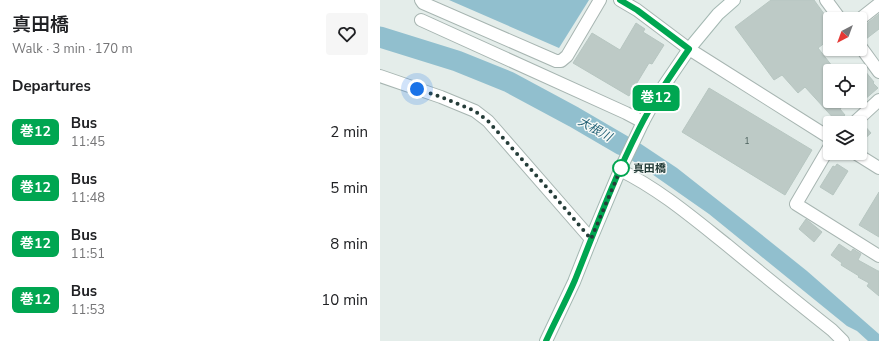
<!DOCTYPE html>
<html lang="en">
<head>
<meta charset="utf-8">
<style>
  body { margin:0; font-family:"Nunito Sans","Noto Sans JP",sans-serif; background:#f6f6f6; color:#202124; height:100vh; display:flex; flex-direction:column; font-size:15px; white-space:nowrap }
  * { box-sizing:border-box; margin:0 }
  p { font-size:13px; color:#757577 }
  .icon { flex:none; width:22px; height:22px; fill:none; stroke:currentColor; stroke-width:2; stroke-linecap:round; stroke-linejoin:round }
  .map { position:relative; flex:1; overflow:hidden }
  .details { display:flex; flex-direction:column; background:#fff; width:380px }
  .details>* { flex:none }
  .badge { padding:0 8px; border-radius:6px; font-size:14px; line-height:26px }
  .needle { width:26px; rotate:221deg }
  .tools { position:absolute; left:443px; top:12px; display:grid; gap:8px }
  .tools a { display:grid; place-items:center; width:44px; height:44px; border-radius:4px; background:#fff; box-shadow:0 1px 3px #0004; font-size:20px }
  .you { position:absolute; width:20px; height:20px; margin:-10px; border:3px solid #fff; border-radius:50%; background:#1a73e8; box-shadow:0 0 0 6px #1a73e833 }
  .map>.badge { position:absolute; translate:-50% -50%; box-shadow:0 0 0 2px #fff }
  h2 { padding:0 12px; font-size:15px; line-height:36px }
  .round { display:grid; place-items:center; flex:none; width:42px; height:42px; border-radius:4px; background:#f6f6f6 }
  .head { display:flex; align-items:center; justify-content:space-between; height:68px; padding:0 12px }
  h1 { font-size:19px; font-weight:600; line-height:30px }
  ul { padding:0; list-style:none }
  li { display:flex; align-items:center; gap:12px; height:56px; padding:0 12px }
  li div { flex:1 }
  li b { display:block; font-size:15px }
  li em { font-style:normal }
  li .badge { min-width:44px; font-weight:700; text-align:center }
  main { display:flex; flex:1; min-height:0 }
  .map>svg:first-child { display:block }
  .water { fill:#91bfce; fill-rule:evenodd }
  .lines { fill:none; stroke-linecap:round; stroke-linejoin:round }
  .river { stroke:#91bfce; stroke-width:21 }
  .building { fill:#bdcac6; stroke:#b7c6c1 }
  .minor-casing { stroke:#a7b5b1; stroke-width:14 }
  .tertiary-casing { stroke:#a7b5b1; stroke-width:14 }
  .secondary-casing { stroke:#a3b8b2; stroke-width:14 }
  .minor { stroke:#fff; stroke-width:12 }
  .tertiary { stroke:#fff; stroke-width:12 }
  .secondary { stroke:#fff; stroke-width:12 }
  .line-casing { stroke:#fff; stroke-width:9 }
  .line { stroke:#00a651; stroke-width:6 }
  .walk { stroke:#253d39; stroke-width:4; stroke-dasharray:0 7.2 }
  .stop-dot { fill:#fff; stroke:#00a651; stroke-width:2 }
  .labels { text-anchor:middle; stroke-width:3; stroke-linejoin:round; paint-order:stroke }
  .number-label { font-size:9px; fill:#4b605c }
  .stop-label { font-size:11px; font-weight:bold; fill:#253d39; stroke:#f5f9f7; text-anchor:start }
  .water-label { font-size:12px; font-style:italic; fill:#236176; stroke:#f5f9f7 }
</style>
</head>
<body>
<main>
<section class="details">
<div class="head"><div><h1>真田橋</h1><p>Walk · 3 min · 170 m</p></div><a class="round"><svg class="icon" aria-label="heart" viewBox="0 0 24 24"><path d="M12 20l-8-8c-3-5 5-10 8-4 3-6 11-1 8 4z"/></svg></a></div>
<h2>Departures</h2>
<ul>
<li><span class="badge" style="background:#00a651;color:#fff">巻12</span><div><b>Bus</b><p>11:45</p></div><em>2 min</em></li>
<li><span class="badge" style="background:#00a651;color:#fff">巻12</span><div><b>Bus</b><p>11:48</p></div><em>5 min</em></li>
<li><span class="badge" style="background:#00a651;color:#fff">巻12</span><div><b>Bus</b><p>11:51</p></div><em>8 min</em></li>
<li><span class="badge" style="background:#00a651;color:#fff">巻12</span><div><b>Bus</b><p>11:53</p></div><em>10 min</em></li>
</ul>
</section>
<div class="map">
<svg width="499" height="341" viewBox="0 0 499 341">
  <rect width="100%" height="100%" fill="#e4edea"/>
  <path class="water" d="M69 0H209L179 48Z
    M0 28 73 52 141 80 195 109 209 116 261 144 297 168 372 227 427 271 499 334V341H488L477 331 467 326 329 214 259 165 237 151 222 145 202 130 148 101 93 77 63 65 64 63V59L51 52 35 43 10 35 0 36ZM77 57 87 61 95 65 109 70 121 77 129 78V80L110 75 100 71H91L80 67H76L74 65V61ZM167 103H168L192 118 195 119 202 116C207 119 218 123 221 127L220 130 216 132 184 117Z"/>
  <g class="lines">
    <path class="river" d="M0 37 77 61 129 82 194 117 242 145"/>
  </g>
  <path class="building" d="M391 0H434L450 22V39L438 48 456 71H450V101H469L460 109 465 115 457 122 425 87 418 93 402 75 394 80 355 27Z
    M499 14V29L486 39 480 30V29Z
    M256 23 265 29 263 32 284 45 272 64 269 63 249 96 193 63 212 33 240 50Z
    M480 65 494 82 493 83 498 88 484 100 480 95Z
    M329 88 432 150 405 195 302 132Z
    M483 124 491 133 480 143V128Z
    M457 164 468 171 453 195 440 187 453 166 455 167Z
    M499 192V237L479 225Z
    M426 219 442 232 434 242 419 229Z
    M459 244 471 252 473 249 481 254 478 260 498 271H499V296L487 286 489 283 478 277 479 276 461 265 462 263 451 255Z"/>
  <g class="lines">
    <g class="minor-casing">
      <path id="minor" d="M41 0 43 3 176 61H181L187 56 220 0
        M446 0 460 19
        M480 19 499 4
        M480 46 499 72
        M0 76 61 97 95 111 108 121 211 239
        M474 123 499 100
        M450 146 416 204 499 256
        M240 170C279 189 313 218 347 245 382 274 417 302 452 330L463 341"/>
    </g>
    <g class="tertiary-casing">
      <path id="tertiary" d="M240 0 257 10 309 49 450 138
        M41 20 246 113 263 122
        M475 153 499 168"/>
    </g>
    <g class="secondary-casing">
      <path id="secondary" d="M166 341 194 282 211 239 240 170 263 122 277 96 309 49 338 14 354 0"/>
    </g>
    <use href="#minor" class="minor"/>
    <use href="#tertiary" class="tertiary"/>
    <use href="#secondary" class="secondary"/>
  </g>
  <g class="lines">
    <g class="line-casing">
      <path id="line" d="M166 341C175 321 186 301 195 280 215 230 234 178 259 129 273 101 291 75 309 49L257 10 240 0"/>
    </g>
    <use href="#line" class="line"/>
    <path class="walk" d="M37 89 61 97 95 111 108 121 170 191 211 239 241 168"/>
  </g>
  <circle class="stop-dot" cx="241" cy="168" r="8"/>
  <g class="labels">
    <g class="number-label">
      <text x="367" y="144">1</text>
    </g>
    <g class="stop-label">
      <text x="253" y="172">真田橋</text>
    </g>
    <g class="water-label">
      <text transform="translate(215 129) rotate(29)" y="4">大根川</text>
    </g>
  </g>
</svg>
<div class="tools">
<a><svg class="needle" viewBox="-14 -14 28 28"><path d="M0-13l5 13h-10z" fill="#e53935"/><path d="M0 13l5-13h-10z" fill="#757577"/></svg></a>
<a><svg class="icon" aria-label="locate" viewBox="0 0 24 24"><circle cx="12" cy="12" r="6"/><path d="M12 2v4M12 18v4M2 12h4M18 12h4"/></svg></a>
<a><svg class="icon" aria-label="layers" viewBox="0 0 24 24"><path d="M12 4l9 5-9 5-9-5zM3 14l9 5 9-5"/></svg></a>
</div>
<div class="you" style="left:37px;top:89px"></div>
<b class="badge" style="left:276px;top:98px;background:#00a651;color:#fff">巻12</b>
</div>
</main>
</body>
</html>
